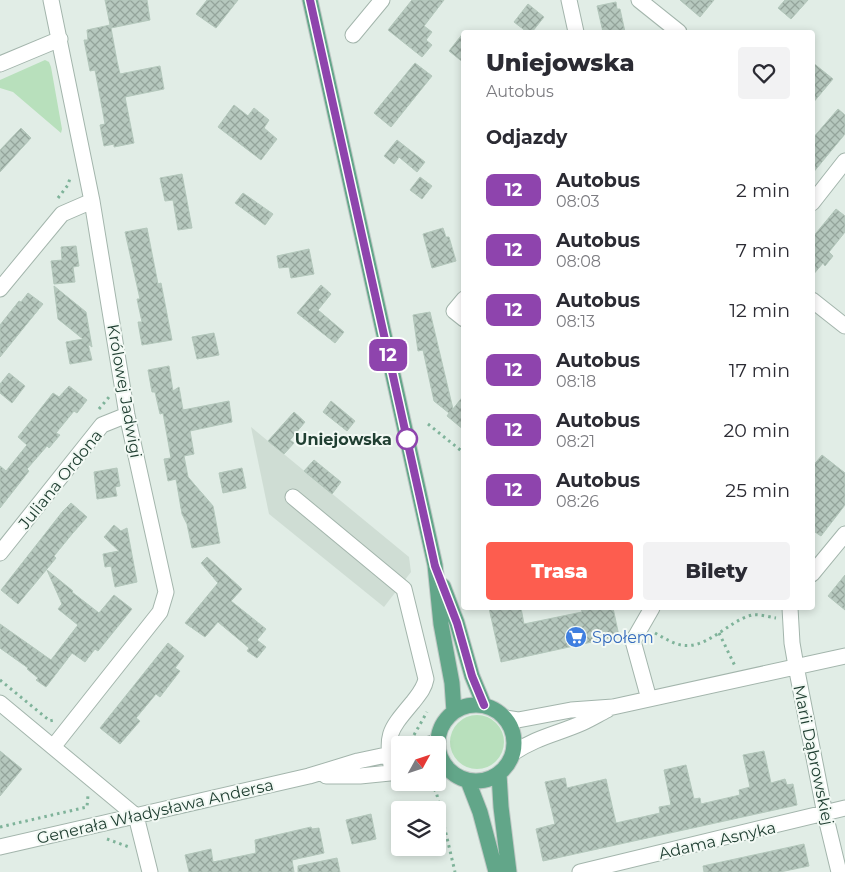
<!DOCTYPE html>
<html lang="pl">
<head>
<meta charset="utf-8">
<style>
  body { margin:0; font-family:Montserrat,sans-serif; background:#f2f2f3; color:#2b2b33; height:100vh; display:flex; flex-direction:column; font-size:19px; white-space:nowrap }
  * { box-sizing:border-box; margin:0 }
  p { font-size:16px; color:#7c7c81 }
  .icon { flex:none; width:28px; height:28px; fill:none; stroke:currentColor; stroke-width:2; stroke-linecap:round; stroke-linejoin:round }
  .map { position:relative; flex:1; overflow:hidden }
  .sheet { position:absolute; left:461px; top:30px; width:354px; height:580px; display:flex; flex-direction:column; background:#fff; border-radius:5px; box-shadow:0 2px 8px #0003 }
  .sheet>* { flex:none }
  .badge { padding:0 10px; border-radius:8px; font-size:18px; line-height:32px }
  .needle { width:32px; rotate:50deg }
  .tools { position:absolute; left:391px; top:736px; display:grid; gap:10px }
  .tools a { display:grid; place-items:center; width:55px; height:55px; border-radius:5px; background:#fff; box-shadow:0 2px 8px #0003; font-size:25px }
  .map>.badge { position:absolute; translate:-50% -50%; box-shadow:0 0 0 2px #fff }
  h2 { padding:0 25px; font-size:19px; line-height:45px }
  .round { display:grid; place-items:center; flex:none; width:52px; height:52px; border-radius:5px; background:#f2f2f3 }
  .head { display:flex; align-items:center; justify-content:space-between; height:85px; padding:0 25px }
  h1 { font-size:24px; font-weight:800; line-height:38px }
  .cta { display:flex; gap:10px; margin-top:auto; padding:10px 25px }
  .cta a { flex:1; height:58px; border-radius:5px; background:#fd5d4f; color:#fff; font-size:20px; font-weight:800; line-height:58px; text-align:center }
  .cta a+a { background:#f2f2f3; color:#2b2b33 }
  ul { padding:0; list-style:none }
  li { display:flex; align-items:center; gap:15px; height:60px; padding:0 25px }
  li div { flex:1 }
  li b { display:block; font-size:19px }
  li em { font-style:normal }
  li .badge { min-width:55px; font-weight:700; text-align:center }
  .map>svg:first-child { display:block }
  .built { fill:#cfddd4 }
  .green { fill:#b8e0bc }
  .building { fill:url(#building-cross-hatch); stroke:#b3c7bb }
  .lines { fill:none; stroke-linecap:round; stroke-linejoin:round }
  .minor-casing { stroke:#a3b5ac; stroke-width:17 }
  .major-casing { stroke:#c1c9c6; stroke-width:17 }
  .path { stroke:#7fb39a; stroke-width:3; stroke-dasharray:2.5 4; stroke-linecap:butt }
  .minor { stroke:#fff; stroke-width:15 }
  .major { stroke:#62a689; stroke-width:15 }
  .line-casing { stroke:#fff; stroke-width:11 }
  .line { stroke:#8e44ad; stroke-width:8 }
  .stop-dot { fill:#fff; stroke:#8e44ad; stroke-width:2.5 }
  .labels { text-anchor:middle; stroke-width:4; stroke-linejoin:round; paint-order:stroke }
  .street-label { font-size:16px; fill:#203f32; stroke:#f2f9f4 }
  .stop-label { font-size:16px; font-weight:bold; fill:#203f32; stroke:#f2f9f4; text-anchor:end }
  .shop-label { font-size:16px; fill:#366cbe; stroke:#f2f9f4; text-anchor:start }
</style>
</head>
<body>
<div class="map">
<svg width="845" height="872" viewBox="0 0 845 872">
  <defs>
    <pattern id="building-cross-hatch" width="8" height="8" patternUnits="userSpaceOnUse" patternTransform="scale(1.25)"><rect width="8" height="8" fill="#b6c8be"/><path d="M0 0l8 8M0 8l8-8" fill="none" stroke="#94a49b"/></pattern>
  </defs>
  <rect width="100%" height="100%" fill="#e1ede6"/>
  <path class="built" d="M251 427 409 557 411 572 384 607 269 514Z"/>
  <path class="green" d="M45 60 49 62 51 67 62 129 61 133 13 92 0 88V80Z
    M450 742a27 27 0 1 1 54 0a27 27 0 1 1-54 0Z"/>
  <path class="building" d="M105 0H147L150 20 111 28 117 61 120 74 160 66 164 89 125 97 134 143 114 147V144L104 146 100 125 105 124 101 102 95 70 90 71 84 40H88L87 30 110 25Z
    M207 0H238L216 28 196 14Z
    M412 0H444L424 26 432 32 426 40 432 45 422 57 388 30Z
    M680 0H714L700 17Z
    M785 0H808L791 19 778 8Z
    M616 2 617 9H620L625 32H603L597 6Z
    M528 4 544 17 532 32H527L514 22Z
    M464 32V63L449 51Z
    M812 62 833 79 812 104Z
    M415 63 432 76 391 127 374 113Z
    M234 105 248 116 254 108 269 120 264 128 277 139 261 160 218 127Z
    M838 109 845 115V134L812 174V139Z
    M21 128 31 138 0 172V150Z
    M397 140 425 162 417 172 399 157 394 164 384 156Z
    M182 174 192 228 178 230 173 200 165 201 160 178Z
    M420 177 432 186 422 199 410 190Z
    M243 193 273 214 265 225 235 203Z
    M836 209 845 216V232L829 252 833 256 825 266 823 263 812 276V238Z
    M147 228 158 284 161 283 172 340 142 345 138 322H142L137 299H140L125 232Z
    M443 228 446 237H449L456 261 432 268 423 234Z
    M76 246 79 266 73 267 75 282 54 284 51 261 62 260 61 247Z
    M309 249 314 274 291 278 289 267 279 268 277 256Z
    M321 285 331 294 318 310 344 332 335 343 297 313Z
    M54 286 86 312 92 347 88 344 92 360 70 364 66 342 83 339 58 319Z
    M28 293 43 304 0 357V325L19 301 21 302Z
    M430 312 453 409 464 395V430L447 416 449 413 434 401 423 350 418 351 413 315Z
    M214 333 219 355 197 359 192 337Z
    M169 366 173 391 179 387 183 410 229 401 232 422 190 431 194 454 184 456 188 477 213 506 220 543 192 548 187 524 182 514 176 479 168 481 164 459 171 458 163 413 160 414 155 392H152L148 370Z
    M9 373 25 386 12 403 0 393V384Z
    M69 386 87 400 77 413 74 411 56 433 60 435 49 448 47 446 27 469 29 471 0 508V466L6 471 27 445 18 437 53 393 59 397Z
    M331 401 355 421 347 431 323 412Z
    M294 412 305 422 290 440 294 443 284 454 268 441Z
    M822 455 845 473V505L821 536 812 530V467Z
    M314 460 341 482 332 494 304 471Z
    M117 468 120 486 115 487 117 496 97 499 94 472Z
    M242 468 246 488 223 493 219 473Z
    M71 503 87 517 72 534 54 556 56 558 18 604 1 590 63 511Z
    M114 525 121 531 127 528 137 582 115 587 111 566 105 567 103 554 119 551 104 537Z
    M207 557 242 589 231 601 266 629 257 640 266 647 257 658 247 651 249 648 218 622 205 637 185 623 218 583 201 563Z
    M47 570 73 591 72 592 99 613 114 595 132 609 98 651 95 649 85 662 72 653 46 687 36 680 38 678 27 669 28 668 0 648V624L51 660 78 625 58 609 62 604Z
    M845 575V610L828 596Z
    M489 608H521L524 624 582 612 581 608H613L619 636 501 662Z
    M168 643 184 656 175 668 180 671 160 697 156 694 136 718 140 721 120 744 100 728Z
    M0 751 22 769 0 796Z
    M764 751 771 783 785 779 787 785 793 784 797 805 543 861 536 829 555 824 545 782 565 778 567 788 606 779 616 823 660 813 659 807 671 805 664 770 686 765 694 799 700 798 701 804 740 795 739 790 750 787 743 755Z
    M371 814 376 839 352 844 346 820Z
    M311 827 312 829 319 828 324 853 292 860 294 872H189L185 855 211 849 213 862 256 853 255 840Z
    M804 844 809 866 780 872H704L703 866Z
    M337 858 340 872H298V866Z"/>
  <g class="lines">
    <g class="minor-casing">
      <path id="minor" d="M51 0 92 201 127 415 166 592 160 612 53 747
        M569 0 576 32
        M639 0 679 32
        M353 35 382 0
        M0 64 60 39
        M812 203 845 161
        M0 289 62 214 92 201
        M464 299 454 311 464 319
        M812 300 845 326
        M293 497 404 589 426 679C424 689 419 694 413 702 388 732 386 733 392 772
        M0 553 102 425 127 415
        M812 574 845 534
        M790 608 792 643 796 666 825 814 839 872
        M649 699 633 641 652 608
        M0 703 136 816
        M506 718 518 720 571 710 613 707 845 656
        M427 745 438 741
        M513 753C537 737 557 734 582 723 591 719 599 714 607 710
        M438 769H448
        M326 776H360L400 772
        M136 816 150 872
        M0 847 309 776 358 761 400 752
        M580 872 845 808"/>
    </g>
    <g class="major-casing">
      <path id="major" d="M310 0 435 565 441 624 452 683 454 712
        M443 586 457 623 472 676 484 705
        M438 743a38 38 0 1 1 76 0a38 38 0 1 1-76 0Z
        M499 774 501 807 509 872
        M468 781 480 812 496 872"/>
    </g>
    <path class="path" d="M58 198 68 185 70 178
      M99 409 109 397
      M428 424 464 453
      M655 633C662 637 669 641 677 644 705 653 727 621 752 615 760 614 769 617 776 618
      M719 633 735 666
      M0 680 50 721 54 720
      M414 735 427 712
      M423 782 436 791 455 872
      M0 827 87 807 88 795
      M107 839 129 847"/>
    <use href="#minor" class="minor"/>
    <use href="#major" class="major"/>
  </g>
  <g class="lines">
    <g class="line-casing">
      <path id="line" d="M310 0 435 566 457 623 472 676 484 705"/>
    </g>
    <use href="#line" class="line"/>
  </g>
  <defs>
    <g id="supermarket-disc" transform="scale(1.125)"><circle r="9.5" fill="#3f7fe0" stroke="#f2f9f4"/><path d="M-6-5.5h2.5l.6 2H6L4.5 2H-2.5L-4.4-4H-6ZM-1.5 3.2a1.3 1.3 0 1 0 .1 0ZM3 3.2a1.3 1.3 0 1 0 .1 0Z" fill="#fff"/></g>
  </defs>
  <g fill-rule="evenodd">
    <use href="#supermarket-disc" x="576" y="637"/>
  </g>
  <circle class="stop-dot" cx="407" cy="439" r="10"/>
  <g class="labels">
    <g class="street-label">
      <text transform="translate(125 391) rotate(80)" y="6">Królowej Jadwigi</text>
      <text transform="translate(60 479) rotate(-51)" y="6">Juliana Ordona</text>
      <text transform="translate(814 755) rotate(78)" y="6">Marii Dąbrowskiej</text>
      <text transform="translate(155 811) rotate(-13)" y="6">Generała Władysława Andersa</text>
      <text transform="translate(717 840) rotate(-13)" y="6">Adama Asnyka</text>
    </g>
    <g class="stop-label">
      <text x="392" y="445">Uniejowska</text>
    </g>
    <g class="shop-label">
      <text x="592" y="643">Społem</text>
    </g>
  </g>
</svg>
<div class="tools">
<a><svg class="needle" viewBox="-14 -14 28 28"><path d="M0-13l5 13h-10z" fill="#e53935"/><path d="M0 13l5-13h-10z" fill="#7c7c81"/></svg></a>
<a><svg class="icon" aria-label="layers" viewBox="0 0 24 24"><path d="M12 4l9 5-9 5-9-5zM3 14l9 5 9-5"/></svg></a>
</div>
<b class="badge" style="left:388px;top:355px;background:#8e44ad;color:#fff">12</b>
<section class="sheet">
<div class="head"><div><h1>Uniejowska</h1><p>Autobus</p></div><a class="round"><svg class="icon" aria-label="heart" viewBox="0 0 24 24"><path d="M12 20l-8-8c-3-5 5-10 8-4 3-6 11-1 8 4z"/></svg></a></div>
<h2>Odjazdy</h2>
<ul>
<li><span class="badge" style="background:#8e44ad;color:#fff">12</span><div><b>Autobus</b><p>08:03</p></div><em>2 min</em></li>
<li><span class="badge" style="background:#8e44ad;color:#fff">12</span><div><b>Autobus</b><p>08:08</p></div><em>7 min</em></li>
<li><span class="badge" style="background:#8e44ad;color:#fff">12</span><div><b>Autobus</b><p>08:13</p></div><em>12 min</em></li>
<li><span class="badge" style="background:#8e44ad;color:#fff">12</span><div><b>Autobus</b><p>08:18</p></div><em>17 min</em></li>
<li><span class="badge" style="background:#8e44ad;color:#fff">12</span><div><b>Autobus</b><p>08:21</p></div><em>20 min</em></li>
<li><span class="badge" style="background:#8e44ad;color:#fff">12</span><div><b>Autobus</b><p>08:26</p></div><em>25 min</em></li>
</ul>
<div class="cta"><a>Trasa</a><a>Bilety</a></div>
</section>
</div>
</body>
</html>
